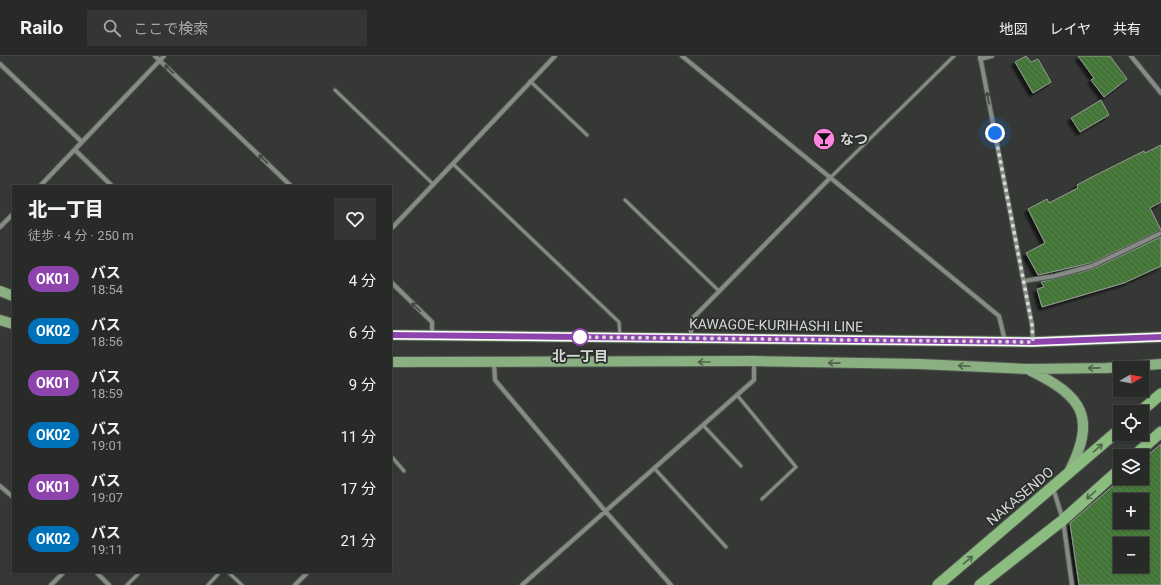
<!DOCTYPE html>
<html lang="ja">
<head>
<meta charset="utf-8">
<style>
  body { margin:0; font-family:Roboto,"Noto Sans JP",sans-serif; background:#343634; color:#f1f3f6; height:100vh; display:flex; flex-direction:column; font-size:15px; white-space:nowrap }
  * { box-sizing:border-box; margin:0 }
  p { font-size:13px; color:#a5a7a8 }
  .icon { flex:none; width:22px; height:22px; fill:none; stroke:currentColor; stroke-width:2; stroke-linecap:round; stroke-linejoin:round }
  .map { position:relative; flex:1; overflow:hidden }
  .side { position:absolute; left:12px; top:129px; width:380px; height:388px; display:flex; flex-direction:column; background:#282a28; border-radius:0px; box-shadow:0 1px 3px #0004,0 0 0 1px #444645 }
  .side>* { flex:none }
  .badge { padding:0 8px; border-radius:13px; font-size:14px; line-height:26px }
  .needle { width:26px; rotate:81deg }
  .buttons { position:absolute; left:1113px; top:305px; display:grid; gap:8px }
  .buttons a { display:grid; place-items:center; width:36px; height:36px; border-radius:0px; background:#282a28; box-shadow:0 1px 3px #0004,0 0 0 1px #444645; font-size:20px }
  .you { position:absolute; width:20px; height:20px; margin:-10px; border:3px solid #fff; border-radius:50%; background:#1a73e8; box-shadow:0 0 0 6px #1a73e833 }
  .map>.badge { position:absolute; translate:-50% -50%; box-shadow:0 0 0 2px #fff }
  .round { display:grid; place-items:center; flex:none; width:42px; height:42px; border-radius:0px; background:#343634 }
  .headline { display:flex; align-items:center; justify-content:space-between; height:68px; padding:0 16px }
  h1 { font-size:19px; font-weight:800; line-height:30px }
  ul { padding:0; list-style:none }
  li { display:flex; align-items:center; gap:12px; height:52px; padding:0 16px }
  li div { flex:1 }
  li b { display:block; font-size:15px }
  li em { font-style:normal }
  li .badge { min-width:44px; font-weight:700; text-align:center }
  header { display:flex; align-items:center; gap:24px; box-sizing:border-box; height:56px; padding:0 20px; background:#282a28; border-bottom:1px solid #444645 }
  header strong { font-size:19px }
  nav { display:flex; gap:22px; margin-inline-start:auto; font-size:14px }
  .search { width:280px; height:36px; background:#343634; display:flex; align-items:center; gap:10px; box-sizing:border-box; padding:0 14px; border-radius:0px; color:#a5a7a8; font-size:15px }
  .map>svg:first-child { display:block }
  .building { fill:url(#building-back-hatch); stroke:#979b96; fill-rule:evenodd; filter:url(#shadow) }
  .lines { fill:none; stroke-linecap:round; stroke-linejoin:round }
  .service-casing { stroke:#515450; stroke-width:5 }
  .minor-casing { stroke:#515450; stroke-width:6 }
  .primary-casing { stroke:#515450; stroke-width:12 }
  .trunk-casing { stroke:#515450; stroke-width:13 }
  .service { stroke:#878b86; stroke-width:3 }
  .minor { stroke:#878b86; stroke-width:4 }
  .primary { stroke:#8ab081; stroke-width:10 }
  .trunk { stroke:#8bbc80; stroke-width:11 }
  .oneway { stroke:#424542 }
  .oneway2 { stroke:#51624d }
  .oneway3 { stroke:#51674d }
  .line-casing { stroke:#fff; stroke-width:9 }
  .line { stroke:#8e44ad; stroke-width:6 }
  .walk { stroke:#d6d8d6; stroke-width:4; stroke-dasharray:0 7.2 }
  .stop-dot { fill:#fff; stroke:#8e44ad; stroke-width:2 }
  .labels { text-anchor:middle; stroke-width:3.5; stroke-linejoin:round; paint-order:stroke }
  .poi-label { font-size:14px; font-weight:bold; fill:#d6d8d6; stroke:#2b2e2b; text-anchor:start }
  .street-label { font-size:14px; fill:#d6d8d6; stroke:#2b2e2b }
  .stop-label { font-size:14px; font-weight:bold; fill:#d6d8d6; stroke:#2b2e2b }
</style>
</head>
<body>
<header>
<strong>Railo</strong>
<div class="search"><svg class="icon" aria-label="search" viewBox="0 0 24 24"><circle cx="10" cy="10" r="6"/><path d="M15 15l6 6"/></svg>ここで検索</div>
<nav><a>地図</a><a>レイヤ</a><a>共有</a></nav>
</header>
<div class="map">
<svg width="1161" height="529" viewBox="0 0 1161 529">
  <defs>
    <pattern id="building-back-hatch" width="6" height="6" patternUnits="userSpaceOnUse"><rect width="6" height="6" fill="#477c3b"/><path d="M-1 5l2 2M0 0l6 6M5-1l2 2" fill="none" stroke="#44613d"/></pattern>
    <filter id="shadow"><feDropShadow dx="-3.5" dy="3.5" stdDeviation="1" flood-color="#0009"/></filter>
  </defs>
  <rect width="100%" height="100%" fill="#353835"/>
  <path class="building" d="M1026 0 1031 6 1038 3 1051 26 1033 37 1015 6Z
    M1078 0H1110L1127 23 1104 41 1091 24 1094 22Z
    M1101 44 1109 59 1080 76 1071 62Z
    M1161 89V146L1150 152 1161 174 1091 207 1038 219 1026 197 1045 187 1028 153 1047 143 1049 147 1078 132 1077 129 1090 122 1144 95 1145 97Z
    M1161 181V210L1124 227 1042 251 1037 233 1044 231 1041 226 1093 213Z
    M1161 388V529H1079L1070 467 1122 422H1142V404ZM1120 444H1142V466H1120ZM1120 488H1142V510H1120Z"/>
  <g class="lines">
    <g class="service-casing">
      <path id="service" d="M530 25 587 79
        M335 34 433 128
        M453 108 619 266 620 279
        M830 122 954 0
        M625 144 719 235
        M737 339 796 411 762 443
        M703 369 741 410
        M391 400 404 415
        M655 413 726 491
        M228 516 242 529
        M127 529 140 516
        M208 529 220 516"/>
    </g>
    <g class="minor-casing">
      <path id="minor" d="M155 0 291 130
        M682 0 999 260 1005 285
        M980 0 1032 269 1033 286
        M1131 0 1161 37
        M980 3 992 0
        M0 8 82 86
        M75 94 112 130
        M40 130 164 0
        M0 171 13 158
        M391 173 555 0
        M1024 225 1055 220 1092 210 1161 177
        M391 226 432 266V279
        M691 281V264L830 122
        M494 307 495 324 606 456 671 529
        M0 430 13 441
        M1053 432 1063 464 1072 529
        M96 516 109 529
        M51 529 64 516
        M295 529 308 516
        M522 529 754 324V306"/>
    </g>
    <g class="primary-casing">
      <path id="primary" d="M0 235 13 240
        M0 264 13 268
        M391 279 1033 286 1161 281
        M391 306 754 305 919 308 1028 313 1107 312 1161 308
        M1031 315C1083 340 1097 362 1069 416"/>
    </g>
    <g class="trunk-casing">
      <path id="trunk" d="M1140 356 1161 338
        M1134 400 1161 376
        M938 529 1120 373
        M980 529 1063 464 1120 413"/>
    </g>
    <use href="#service" class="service"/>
    <use href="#minor" class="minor"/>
    <use href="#primary" class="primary"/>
    <use href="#trunk" class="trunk"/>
  </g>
  <defs><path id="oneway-shaft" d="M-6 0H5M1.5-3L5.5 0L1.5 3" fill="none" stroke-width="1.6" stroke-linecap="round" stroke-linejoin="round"/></defs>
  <g class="oneway">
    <use href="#oneway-shaft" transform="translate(169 13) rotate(-136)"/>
    <use href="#oneway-shaft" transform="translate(988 42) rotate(-101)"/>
    <use href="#oneway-shaft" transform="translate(263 103) rotate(-136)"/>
    <use href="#oneway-shaft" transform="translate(416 251) rotate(-136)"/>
  </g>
  <g class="oneway2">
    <use href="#oneway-shaft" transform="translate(704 306) rotate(180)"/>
    <use href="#oneway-shaft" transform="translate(834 307) rotate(-179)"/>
    <use href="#oneway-shaft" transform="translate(964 310) rotate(-177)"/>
    <use href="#oneway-shaft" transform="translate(1094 312) rotate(179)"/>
  </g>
  <g class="oneway3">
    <use href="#oneway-shaft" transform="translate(1098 392) rotate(-41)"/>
    <use href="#oneway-shaft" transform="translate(1091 439) rotate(138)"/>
    <use href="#oneway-shaft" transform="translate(968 504) rotate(-40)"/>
  </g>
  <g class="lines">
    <g class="line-casing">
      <path id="line" d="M391 279 1033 286 1161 281"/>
    </g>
    <use href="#line" class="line"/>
    <path class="walk" d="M580 281H574L1033 286 1032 269 995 77"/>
  </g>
  <defs>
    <g id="bar-disc" transform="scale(1.15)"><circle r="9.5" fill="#ff85df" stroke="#2b2e2b"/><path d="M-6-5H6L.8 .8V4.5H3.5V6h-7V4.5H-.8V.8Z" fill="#111"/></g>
  </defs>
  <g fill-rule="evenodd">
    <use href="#bar-disc" x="824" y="83"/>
  </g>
  <circle class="stop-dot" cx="580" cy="281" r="8"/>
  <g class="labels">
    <g class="poi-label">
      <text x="840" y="88">なつ</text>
    </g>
    <g class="street-label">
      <text transform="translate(776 269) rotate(1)" y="5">KAWAGOE-KURIHASHI LINE</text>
      <text transform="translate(1020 440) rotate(-40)" y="5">NAKASENDO</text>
    </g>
    <g class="stop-label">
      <text x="580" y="305">北一丁目</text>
    </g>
  </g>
</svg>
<div class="buttons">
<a><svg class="needle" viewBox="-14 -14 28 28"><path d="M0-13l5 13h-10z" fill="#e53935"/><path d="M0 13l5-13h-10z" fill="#a5a7a8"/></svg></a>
<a><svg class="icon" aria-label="locate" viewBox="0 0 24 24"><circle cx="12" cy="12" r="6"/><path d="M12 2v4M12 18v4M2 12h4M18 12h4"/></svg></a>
<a><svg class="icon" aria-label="layers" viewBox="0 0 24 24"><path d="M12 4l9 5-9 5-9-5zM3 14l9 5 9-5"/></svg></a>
<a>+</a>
<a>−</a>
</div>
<div class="you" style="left:995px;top:77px"></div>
<section class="side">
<div class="headline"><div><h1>北一丁目</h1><p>徒歩 · 4 分 · 250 m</p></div><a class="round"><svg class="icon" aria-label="heart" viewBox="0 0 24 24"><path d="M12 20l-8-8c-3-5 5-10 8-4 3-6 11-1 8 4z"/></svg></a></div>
<ul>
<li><span class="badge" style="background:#8e44ad;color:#fff">OK01</span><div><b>バス</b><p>18:54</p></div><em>4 分</em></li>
<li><span class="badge" style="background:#0072bc;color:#fff">OK02</span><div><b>バス</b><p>18:56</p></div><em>6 分</em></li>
<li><span class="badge" style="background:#8e44ad;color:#fff">OK01</span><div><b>バス</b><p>18:59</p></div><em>9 分</em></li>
<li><span class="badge" style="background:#0072bc;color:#fff">OK02</span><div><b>バス</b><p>19:01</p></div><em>11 分</em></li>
<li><span class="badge" style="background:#8e44ad;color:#fff">OK01</span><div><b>バス</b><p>19:07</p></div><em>17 分</em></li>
<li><span class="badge" style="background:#0072bc;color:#fff">OK02</span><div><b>バス</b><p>19:11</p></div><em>21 分</em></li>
</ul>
</section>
</div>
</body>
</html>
